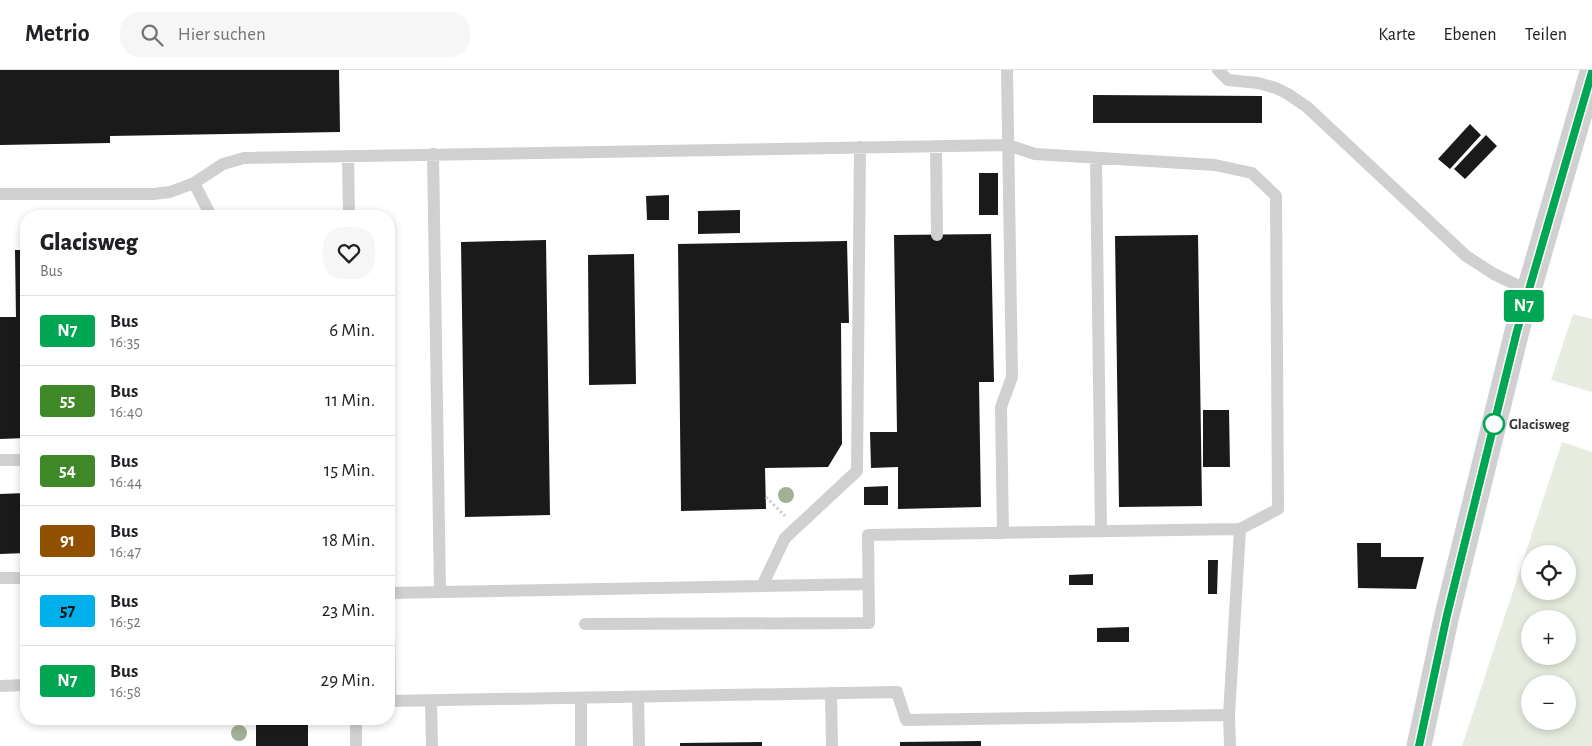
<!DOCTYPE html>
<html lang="de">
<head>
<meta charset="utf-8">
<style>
  body { margin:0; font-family:"Alegreya Sans",sans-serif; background:#f6f6f6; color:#202124; height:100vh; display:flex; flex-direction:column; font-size:19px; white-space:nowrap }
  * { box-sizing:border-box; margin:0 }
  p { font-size:16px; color:#757577 }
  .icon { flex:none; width:28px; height:28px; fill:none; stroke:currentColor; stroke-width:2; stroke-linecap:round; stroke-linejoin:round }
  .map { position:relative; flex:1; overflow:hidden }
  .drawer { position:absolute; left:20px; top:140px; width:375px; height:515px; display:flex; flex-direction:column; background:#fff; border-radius:20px; box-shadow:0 2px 8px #0003 }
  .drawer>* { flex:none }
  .badge { padding:0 10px; border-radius:4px; font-size:18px; line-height:32px }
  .tools { position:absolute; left:1521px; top:475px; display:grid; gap:10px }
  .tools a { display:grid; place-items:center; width:55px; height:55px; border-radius:50%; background:#fff; box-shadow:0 2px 8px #0003; font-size:25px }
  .map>.badge { position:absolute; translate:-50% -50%; box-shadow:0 0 0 2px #fff }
  .round { display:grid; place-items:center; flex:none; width:52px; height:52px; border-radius:20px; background:#f6f6f6 }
  .headline { display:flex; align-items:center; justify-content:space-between; height:85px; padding:0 20px }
  h1 { font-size:24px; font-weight:800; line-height:38px }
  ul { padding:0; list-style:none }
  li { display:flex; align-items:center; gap:15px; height:70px; padding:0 20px; border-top:1px solid #e0e0e0 }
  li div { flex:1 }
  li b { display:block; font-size:19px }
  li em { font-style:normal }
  li .badge { min-width:55px; font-weight:700; text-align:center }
  header { display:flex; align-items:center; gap:30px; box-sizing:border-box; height:70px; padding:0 25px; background:#fff; border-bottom:1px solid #e0e0e0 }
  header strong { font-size:24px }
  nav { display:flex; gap:28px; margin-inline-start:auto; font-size:18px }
  .search { width:350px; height:45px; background:#f6f6f6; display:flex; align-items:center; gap:12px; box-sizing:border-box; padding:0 18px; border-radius:20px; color:#757577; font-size:19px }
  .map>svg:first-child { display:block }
  .green { fill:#e6ecdf; fill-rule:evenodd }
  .building { fill:#1a1a1a }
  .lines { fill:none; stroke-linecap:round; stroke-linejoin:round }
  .path { stroke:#cdcdcd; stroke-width:3; stroke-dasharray:2.5 2.5; stroke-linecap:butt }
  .lane { stroke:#d0d0d0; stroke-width:12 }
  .street { stroke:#d0d0d0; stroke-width:25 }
  .tree { fill:#a2b095 }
  .line-casing { stroke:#fff; stroke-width:11 }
  .line { stroke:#00a651; stroke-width:8 }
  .stop-dot { fill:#fff; stroke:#00a651; stroke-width:2.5 }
  .labels { text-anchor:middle; stroke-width:5; stroke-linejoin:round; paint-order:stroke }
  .stop-label { font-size:15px; font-weight:bold; fill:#333; stroke:#fff; text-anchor:start }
</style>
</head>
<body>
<header>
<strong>Metrio</strong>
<div class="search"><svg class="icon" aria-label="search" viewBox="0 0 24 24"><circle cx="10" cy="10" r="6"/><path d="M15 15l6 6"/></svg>Hier suchen</div>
<nav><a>Karte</a><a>Ebenen</a><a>Teilen</a></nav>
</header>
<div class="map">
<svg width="1592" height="676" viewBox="0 0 1592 676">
  <rect width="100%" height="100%" fill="#fff"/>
  <path class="green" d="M1573 244 1592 249V322L1551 310Z
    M1562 372 1592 382V676H1462ZM1530 484H1568V521H1530ZM1530 549H1568V586H1530ZM1530 614H1568V651H1530Z"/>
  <path class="building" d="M0 0H339L340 62 110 66V73L0 75Z
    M1093 25 1262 26V53H1093Z
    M1470 54 1481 65 1450 99 1438 89Z
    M1486 65 1497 76 1465 109 1454 99Z
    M979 103H998V145H979Z
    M669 125V150H647L646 126Z
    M740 140V163L698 164V141Z
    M991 164 994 312H979L981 437 898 439V397L871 398 870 362H897L894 165Z
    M1198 165 1202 436 1119 437 1115 166Z
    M546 170 550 445 465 447 461 172Z
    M847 171 849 253H841L842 374 828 397 765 398 766 439 681 441 678 174Z
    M15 180H26V368L0 369V247H16Z
    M634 184 636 314 589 315 588 185Z
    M1203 340H1229L1230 397H1203Z
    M888 416V435H864V417Z
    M26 423V483L0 484V424Z
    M1357 473H1381V487H1424L1416 519 1358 518Z
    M1208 490H1218L1217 524H1208Z
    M1093 504V515H1069V505Z
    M1129 557V572H1097V558Z
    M256 649H308V676H256Z
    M981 671V676H900V672Z
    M762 672V676H680V673Z"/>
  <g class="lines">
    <path class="path" d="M766 427 785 446"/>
    <path class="lane" d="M1218 0 1228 10 1258 13 1276 18 1288 24 1307 37 1466 186 1494 204 1529 221
      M936 76 937 165
      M433 84 440 522
      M348 86 349 146
      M1096 89 1101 461
      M194 113 211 146
      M0 124H153L170 122 194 113 223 94 244 88 1008 75 1035 84 1215 95 1252 103 1276 126 1278 439 1240 459 868 465 869 553 585 554
      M0 390H26
      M1003 463 1001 337 1012 307 1007 0
      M0 508H26
      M762 516 785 468 857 401 860 77
      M389 523 868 514
      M389 562 390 631
      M0 616 26 615
      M831 623 832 676
      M638 627 639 676
      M581 628V676
      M389 631 897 622 906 650 1229 645
      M431 631 432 676
      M356 649V676
      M1230 676 1229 645 1240 459"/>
    <path class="street" d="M1419 676 1447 545 1517 261 1592 2"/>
  </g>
  <g class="tree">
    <circle cx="786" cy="425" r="8"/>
    <circle cx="239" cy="663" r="8"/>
  </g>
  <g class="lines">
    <g class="line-casing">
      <path id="line" d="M1419 676 1447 545 1517 261 1592 2"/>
    </g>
    <use href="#line" class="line"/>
  </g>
  <circle class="stop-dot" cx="1494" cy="354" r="10"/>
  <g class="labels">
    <g class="stop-label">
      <text x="1509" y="359">Glacisweg</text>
    </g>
  </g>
</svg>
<div class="tools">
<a><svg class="icon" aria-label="locate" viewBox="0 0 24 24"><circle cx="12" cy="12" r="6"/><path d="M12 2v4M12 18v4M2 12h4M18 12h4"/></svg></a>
<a>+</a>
<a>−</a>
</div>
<b class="badge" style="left:1524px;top:236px;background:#00a651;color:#fff">N7</b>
<section class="drawer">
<div class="headline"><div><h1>Glacisweg</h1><p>Bus</p></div><a class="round"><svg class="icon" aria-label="heart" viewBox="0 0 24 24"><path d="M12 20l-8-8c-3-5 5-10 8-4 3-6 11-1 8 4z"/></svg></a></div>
<ul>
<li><span class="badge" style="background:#00a651;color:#fff">N7</span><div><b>Bus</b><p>16:35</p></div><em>6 Min.</em></li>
<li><span class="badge" style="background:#3f8827;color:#fff">55</span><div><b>Bus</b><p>16:40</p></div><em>11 Min.</em></li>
<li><span class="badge" style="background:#3f8827;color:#fff">54</span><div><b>Bus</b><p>16:44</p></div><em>15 Min.</em></li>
<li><span class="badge" style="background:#914f00;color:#fff">91</span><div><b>Bus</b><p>16:47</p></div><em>18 Min.</em></li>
<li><span class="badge" style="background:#00b0eb;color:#111">57</span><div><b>Bus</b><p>16:52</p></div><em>23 Min.</em></li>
<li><span class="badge" style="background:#00a651;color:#fff">N7</span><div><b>Bus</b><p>16:58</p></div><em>29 Min.</em></li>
</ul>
</section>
</div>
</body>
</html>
